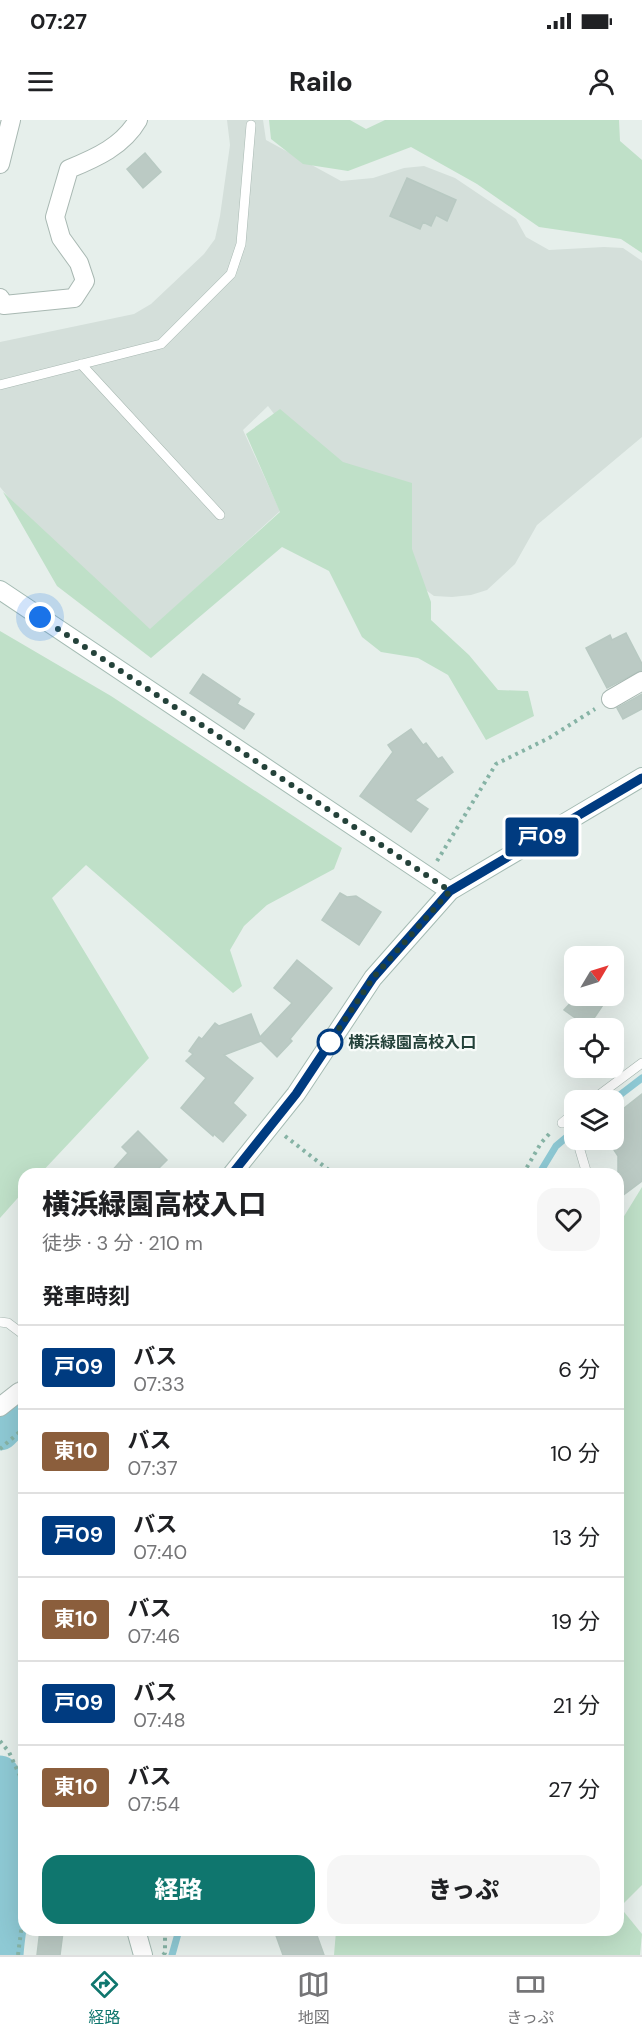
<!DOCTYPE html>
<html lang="ja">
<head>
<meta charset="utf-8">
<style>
  body { margin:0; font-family:"DM Sans","Noto Sans JP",sans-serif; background:#f6f6f6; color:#202124; height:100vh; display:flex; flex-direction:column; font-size:22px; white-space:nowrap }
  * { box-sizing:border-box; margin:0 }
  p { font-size:20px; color:#757577 }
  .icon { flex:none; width:33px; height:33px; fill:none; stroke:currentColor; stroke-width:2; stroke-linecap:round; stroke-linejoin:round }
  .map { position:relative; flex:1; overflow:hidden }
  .panel { position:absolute; left:18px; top:1048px; width:606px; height:768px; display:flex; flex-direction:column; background:#fff; border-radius:18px; box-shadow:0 6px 24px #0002 }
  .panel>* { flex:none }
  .badge { padding:0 12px; border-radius:4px; font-size:21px; line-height:39px }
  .needle { width:39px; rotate:52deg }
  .tools { position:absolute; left:564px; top:826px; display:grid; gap:12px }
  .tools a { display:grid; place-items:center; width:60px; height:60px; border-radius:12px; background:#fff; box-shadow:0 6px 24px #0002; font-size:30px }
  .you { position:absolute; width:30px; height:30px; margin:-15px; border:4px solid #fff; border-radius:50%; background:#1a73e8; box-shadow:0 0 0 9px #1a73e833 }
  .map>.badge { position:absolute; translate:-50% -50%; box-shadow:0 0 0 3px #fff }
  h2 { padding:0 24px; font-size:22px; line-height:54px }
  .round { display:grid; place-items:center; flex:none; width:63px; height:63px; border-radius:18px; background:#f6f6f6 }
  .headline { display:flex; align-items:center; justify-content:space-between; height:102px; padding:0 24px }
  h1 { font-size:28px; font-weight:800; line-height:45px }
  .action { display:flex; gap:12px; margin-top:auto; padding:12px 24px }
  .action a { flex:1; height:69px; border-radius:18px; background:#0f766e; color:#fff; font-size:24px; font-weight:800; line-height:69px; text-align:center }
  .action a+a { background:#f6f6f6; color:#202124 }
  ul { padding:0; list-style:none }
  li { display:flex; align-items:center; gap:18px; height:84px; padding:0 24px; border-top:2px solid #e0e0e0 }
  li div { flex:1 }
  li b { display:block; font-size:22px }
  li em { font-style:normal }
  li .badge { min-width:66px; font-weight:700; text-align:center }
  .status { display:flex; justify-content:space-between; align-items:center; height:42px; padding:0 30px; background:#fff; direction:ltr }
  .status svg { height:16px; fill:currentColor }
  header { display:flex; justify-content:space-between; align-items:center; height:78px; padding:0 24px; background:#fff; font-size:27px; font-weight:800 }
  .tab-bar { display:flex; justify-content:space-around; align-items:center; height:84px; border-top:2px solid #e0e0e0; background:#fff; font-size:16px; color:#757577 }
  .tab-bar a { display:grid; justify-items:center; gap:3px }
  .tab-bar .on { color:#0f766e }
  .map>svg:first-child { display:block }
  .built { fill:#d4dfda }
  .green { fill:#bfe0c8 }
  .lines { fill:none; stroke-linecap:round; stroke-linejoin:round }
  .stream { stroke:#8ec9d4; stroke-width:7 }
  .river { stroke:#8ec9d4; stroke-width:39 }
  .building { fill:#bbcac4; stroke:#b8c9c2; stroke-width:1.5 }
  .lane-casing { stroke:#a8b8b2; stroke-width:10 }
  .street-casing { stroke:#a8b8b2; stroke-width:20 }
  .secondary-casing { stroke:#a4bbb3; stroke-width:20 }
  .path { stroke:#86b3a5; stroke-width:4; stroke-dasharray:3 4.5; stroke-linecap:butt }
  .lane { stroke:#fff; stroke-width:9 }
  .street { stroke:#fff; stroke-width:18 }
  .secondary { stroke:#fff; stroke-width:18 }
  .line-casing { stroke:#fff; stroke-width:14 }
  .line { stroke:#003b80; stroke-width:9 }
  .walk { stroke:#24423a; stroke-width:6; stroke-dasharray:0 10.8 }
  .stop-dot { fill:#fff; stroke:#003b80; stroke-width:3 }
  .labels { text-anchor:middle; stroke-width:4.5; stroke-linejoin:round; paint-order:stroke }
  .stop-label { font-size:16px; font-weight:bold; fill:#24423a; stroke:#f7fbf9; text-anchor:start }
</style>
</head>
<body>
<div class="status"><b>07:27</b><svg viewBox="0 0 49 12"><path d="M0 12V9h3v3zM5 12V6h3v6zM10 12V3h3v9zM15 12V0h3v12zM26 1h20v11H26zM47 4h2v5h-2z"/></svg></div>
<header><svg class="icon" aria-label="menu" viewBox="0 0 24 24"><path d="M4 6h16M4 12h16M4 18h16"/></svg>Railo<svg class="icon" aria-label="person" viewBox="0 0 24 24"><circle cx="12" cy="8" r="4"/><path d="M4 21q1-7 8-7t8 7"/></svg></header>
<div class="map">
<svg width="642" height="1835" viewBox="0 0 642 1835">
  <rect width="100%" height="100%" fill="#e6efeb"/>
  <path class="built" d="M227 0H263L266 20 341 61 373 58 404 48 424 46 455 58 516 99 526 117 549 130 604 127 623 128 642 141V317L537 405 515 444 487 470 471 475 452 477 434 476 419 465 303 332 268 286 243 310 280 391 150 510 43 419 0 367V222L134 194 151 184 204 134 215 119 220 96 230 25Z"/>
  <path class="green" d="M269 0H350L366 9 385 0H619L620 21 642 40V133L621 119 539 107 477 64 411 27 348 51 303 44 271 19Z
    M280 289 343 342 412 363V429L431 482V500L469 535 498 570 528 571 534 596 486 620 448 555 418 538 381 532 362 517 329 451 282 427 151 538 57 466 3 372 150 509 280 392 246 314Z
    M0 511 111 576 342 728 334 749 267 785 244 806 230 830 242 866 233 873 86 745 52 778 149 938 40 1054H24V1071L0 1098Z
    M642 1067V1765L620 1787 642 1814 640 1835H334L336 1811 618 1810V1106Z"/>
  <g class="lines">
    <path class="stream" d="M612 981 642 958
      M539 1054 556 1026 574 1011
      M172 1835 179 1810"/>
    <path class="river" d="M0 1311 24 1287
      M0 1655C35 1700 7 1782 4 1835"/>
  </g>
  <path class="building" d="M145 33 161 52 143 68 127 49Z
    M407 58 456 80 447 101 436 95 431 106 423 102 420 109 390 96Z
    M626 513 642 544V550L607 568 586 528 610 515 612 520Z
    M203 554 240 579 237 584 254 594 244 609 190 573Z
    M642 574V589L623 599 617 588Z
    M411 609 423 625 426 623 438 639 442 637 453 652 415 680 428 689 411 712 360 676 393 632 388 625Z
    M340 773 347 777 356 776 381 792 359 825 322 800Z
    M297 840 332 868 290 919 292 921 277 937 261 921 224 935 253 958 233 983 246 995 223 1022 214 1014 213 1016 181 988 206 958 186 941 193 934 189 931 199 917 202 919 215 903 219 906 251 894 260 917 292 883 274 868Z
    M577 876H609L588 907 564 890Z
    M642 974V1061L618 1079V1036L614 1030V996Z
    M138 1011 167 1040 153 1054H109L128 1033 122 1027Z
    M40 1810 63 1812 60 1835H37Z
    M274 1810H315L324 1835H283Z"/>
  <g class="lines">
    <g class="lane-casing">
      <path id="lane" d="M81 244 220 395
        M0 265 161 224 231 154 241 124 251 5
        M591 981 642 943
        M571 996 574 1010
        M562 1003 574 993
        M577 1020 587 1054
        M0 1202 8 1203 24 1215
        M19 1272 24 1259"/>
    </g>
    <g class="street-casing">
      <path id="street" d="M0 44 11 0
        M0 178 4 185 74 178 85 161 79 143 61 118 55 97 69 49C96 38 123 26 138 0
        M611 579 642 561
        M0 1287 19 1272 24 1274"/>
    </g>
    <g class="secondary-casing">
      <path id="secondary" d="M0 470 450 771
        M232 1054 296 974 373 858 450 771 642 657
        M136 1810 143 1835"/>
    </g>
    <path class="path" d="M437 741 496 644 549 618 595 589
      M285 1016 334 1054
      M523 1054 541 1023 550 1013
      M0 1329 24 1308
      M0 1621 9 1632 24 1665
      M18 1835 24 1788
      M163 1835 165 1833V1810"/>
    <use href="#lane" class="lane"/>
    <use href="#street" class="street"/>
    <use href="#secondary" class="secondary"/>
  </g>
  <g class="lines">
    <g class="line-casing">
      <path id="line" d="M232 1054 296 974 373 858 450 771 642 658"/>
    </g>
    <use href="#line" class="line"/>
    <path class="walk" d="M40 497 450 771 373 858 330 922"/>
  </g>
  <circle class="stop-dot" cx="330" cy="922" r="12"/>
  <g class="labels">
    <g class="stop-label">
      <text x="348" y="928">横浜緑園高校入口</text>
    </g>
  </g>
</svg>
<div class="tools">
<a><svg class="needle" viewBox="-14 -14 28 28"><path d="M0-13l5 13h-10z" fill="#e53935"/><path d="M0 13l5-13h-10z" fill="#757577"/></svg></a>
<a><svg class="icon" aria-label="locate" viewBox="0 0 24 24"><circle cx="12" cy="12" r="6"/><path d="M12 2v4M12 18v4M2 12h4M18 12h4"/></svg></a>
<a><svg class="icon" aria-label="layers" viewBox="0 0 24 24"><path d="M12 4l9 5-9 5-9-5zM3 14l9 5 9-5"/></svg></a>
</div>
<div class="you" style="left:40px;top:497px"></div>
<b class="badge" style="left:542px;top:717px;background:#003b80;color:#fff">戸09</b>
<section class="panel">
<div class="headline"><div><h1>横浜緑園高校入口</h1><p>徒歩 · 3 分 · 210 m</p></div><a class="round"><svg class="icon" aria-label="heart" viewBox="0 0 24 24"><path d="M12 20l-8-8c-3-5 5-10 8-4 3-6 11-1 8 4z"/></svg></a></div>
<h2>発車時刻</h2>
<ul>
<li><span class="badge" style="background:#003b80;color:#fff">戸09</span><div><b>バス</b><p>07:33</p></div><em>6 分</em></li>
<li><span class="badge" style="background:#8b5e3c;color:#fff">東10</span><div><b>バス</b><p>07:37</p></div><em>10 分</em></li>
<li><span class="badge" style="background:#003b80;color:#fff">戸09</span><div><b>バス</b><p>07:40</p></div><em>13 分</em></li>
<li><span class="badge" style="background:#8b5e3c;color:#fff">東10</span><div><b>バス</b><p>07:46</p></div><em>19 分</em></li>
<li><span class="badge" style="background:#003b80;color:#fff">戸09</span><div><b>バス</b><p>07:48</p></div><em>21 分</em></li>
<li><span class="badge" style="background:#8b5e3c;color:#fff">東10</span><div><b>バス</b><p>07:54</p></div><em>27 分</em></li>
</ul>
<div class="action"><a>経路</a><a>きっぷ</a></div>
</section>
</div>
<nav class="tab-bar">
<a class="on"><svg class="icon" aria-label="directions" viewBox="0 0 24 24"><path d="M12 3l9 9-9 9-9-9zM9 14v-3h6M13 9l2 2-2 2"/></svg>経路</a>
<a><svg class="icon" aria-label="map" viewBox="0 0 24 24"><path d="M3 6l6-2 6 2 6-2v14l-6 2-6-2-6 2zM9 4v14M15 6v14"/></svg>地図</a>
<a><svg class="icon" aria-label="tickets" viewBox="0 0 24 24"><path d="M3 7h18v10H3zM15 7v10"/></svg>きっぷ</a>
</nav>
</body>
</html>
